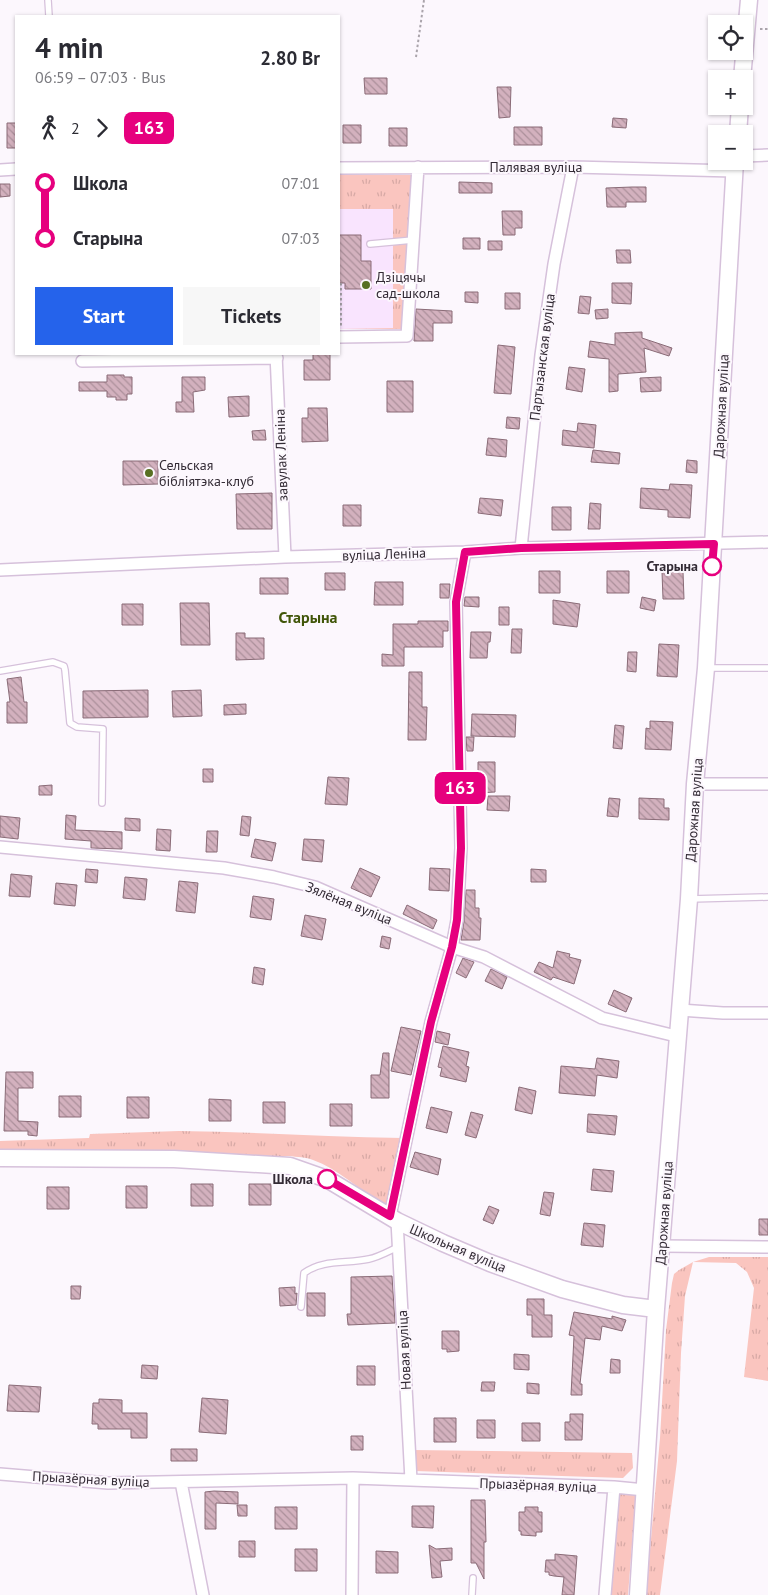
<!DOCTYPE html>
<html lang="en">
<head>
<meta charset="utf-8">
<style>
  body { margin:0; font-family:"PT Sans",sans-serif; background:#f7f7f7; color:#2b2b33; height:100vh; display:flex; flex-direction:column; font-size:19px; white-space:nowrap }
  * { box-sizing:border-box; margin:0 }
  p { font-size:16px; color:#7c7c81 }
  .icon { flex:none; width:28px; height:28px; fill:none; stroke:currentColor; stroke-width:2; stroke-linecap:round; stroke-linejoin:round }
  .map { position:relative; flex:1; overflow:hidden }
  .panel { position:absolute; left:15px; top:15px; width:325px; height:340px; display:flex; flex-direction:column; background:#fff; border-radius:0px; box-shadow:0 1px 4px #0004 }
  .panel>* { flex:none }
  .badge { padding:0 10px; border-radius:8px; font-size:18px; line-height:32px }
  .fabs { position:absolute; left:708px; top:15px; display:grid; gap:10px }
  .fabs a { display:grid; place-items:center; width:45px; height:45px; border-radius:0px; background:#fff; box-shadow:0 1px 4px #0004; font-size:25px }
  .map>.badge { position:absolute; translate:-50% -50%; box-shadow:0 0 0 2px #fff }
  .legs { display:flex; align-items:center; gap:8px; height:55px; padding:0 20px; font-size:16px }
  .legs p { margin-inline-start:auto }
  .overview { display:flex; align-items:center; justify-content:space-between; height:85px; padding:0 20px }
  h1 { font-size:28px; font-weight:700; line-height:38px }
  .button { display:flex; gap:10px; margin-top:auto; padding:10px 20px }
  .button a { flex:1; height:58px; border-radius:0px; background:#2563eb; color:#fff; font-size:20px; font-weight:700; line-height:58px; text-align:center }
  .button a+a { background:#f7f7f7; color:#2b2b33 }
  ul { padding:0 20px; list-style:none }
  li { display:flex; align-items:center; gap:18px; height:55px; font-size:19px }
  li i { display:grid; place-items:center; width:8px; height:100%; margin:0 6px; background:currentColor }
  li i::after { content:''; width:12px; height:12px; margin:-6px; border:4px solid; border-radius:50%; background:#fff }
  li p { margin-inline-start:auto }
  li:first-child i { background:linear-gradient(#0000 50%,currentColor 0) }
  li:last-child i { background:linear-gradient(currentColor 50%,#0000 0) }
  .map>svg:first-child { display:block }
  .built { fill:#f9e4fe }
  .grass { fill:url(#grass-tufts) }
  .building { fill:url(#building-back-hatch); stroke:#8a6b77 }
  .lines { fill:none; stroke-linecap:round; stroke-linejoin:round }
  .lane-casing { stroke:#d6c1db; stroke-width:8 }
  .street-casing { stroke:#d6c1db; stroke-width:14 }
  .secondary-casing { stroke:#d6c1db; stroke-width:19 }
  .path { stroke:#aaa4ab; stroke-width:2; stroke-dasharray:2.5 2.5; stroke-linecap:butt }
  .lane { stroke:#fff; stroke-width:5.5 }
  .street { stroke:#fff; stroke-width:11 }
  .secondary { stroke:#fff; stroke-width:16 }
  .line-1-casing { stroke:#fff; stroke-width:11 }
  .line-1 { stroke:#e6007e; stroke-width:8 }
  .poi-dot { fill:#587022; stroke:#fcf7fd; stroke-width:2 }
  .stop-1-dot { fill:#fff; stroke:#e6007e; stroke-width:2.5 }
  .labels { text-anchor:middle; stroke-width:4; stroke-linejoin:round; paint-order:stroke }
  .street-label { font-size:14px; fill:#332b35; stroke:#fcf7fd }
  .poi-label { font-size:14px; fill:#332b35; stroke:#fcf7fd; text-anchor:start }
  .stop-label { font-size:14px; font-weight:bold; fill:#332b35; stroke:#fcf7fd; text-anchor:end }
  .quarter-label { font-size:16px; font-weight:bold; fill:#415609; stroke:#fcf7fd }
</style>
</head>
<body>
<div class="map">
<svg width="768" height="1595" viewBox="0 0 768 1595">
  <defs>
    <pattern id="grass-tufts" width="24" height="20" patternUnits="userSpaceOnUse" patternTransform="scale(1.25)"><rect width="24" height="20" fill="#fac5bf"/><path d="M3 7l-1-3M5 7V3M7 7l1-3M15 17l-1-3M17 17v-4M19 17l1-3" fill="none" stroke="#d7a9a5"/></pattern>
    <pattern id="building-back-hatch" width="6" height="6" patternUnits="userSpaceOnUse" patternTransform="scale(1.25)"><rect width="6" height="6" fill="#d3b1be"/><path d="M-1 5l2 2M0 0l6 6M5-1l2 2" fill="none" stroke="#ac909b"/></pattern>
  </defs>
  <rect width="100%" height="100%" fill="#fcf7fd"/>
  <path class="built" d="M339 209H393V329H339Z"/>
  <path class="grass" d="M339 175H414L404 329H339L393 328V209H339Z
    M179 1131C254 1132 328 1137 403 1138L388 1204H380C359 1189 338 1169 313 1160 306 1157 297 1157 289 1156H0V1141L89 1138 90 1134Z
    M709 1257H768V1381L744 1377 754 1288 747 1272 736 1263 693 1262 685 1296 681 1353 677 1461 660 1595H646L660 1438 666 1330 672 1283 674 1274 679 1270 693 1262Z
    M413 1450 632 1453 633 1468 623 1478 415 1471Z
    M616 1493 636 1494 628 1595H610Z"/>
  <path class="building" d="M364 78H387V94H365Z
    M497 87H511L510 117 499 118Z
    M613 118 627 119 626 128 612 127Z
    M7 123H16V148H7Z
    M343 125H361V143H343Z
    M514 127H542V145H514Z
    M389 128H407V146H389Z
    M459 182 492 183V193H459Z
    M0 184H10V196L0 197Z
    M632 187H646V202H626V207H607L606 188Z
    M502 211H522V228H515V235H503Z
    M339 235H361V261H371V289H345V283H339Z
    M463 238H480V249H463Z
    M488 241H502V250H488Z
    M616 250H630L631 263H617Z
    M612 283H632L631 304 612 303Z
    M465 292H478V303L465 302Z
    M505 293H520V309H505Z
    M580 296 591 297 589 314 578 313Z
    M416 309 452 311V323H433V341H414Z
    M608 309V318L596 319 595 310Z
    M642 332V338L672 348 669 356 644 348 646 372 618 374V391L609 392V359L588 357 590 341 615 345V333Z
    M498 345 515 347 511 394 494 393Z
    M313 354H330V380H304V360H313Z
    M569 367 585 369 582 392 566 389Z
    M107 375H124V377H132V394H127V400H116V397H107V391H79V382H107Z
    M182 377H205V390L193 392 194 412H176V402H182Z
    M661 377V391L641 392 640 378Z
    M387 381H413V412H387Z
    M249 396V416L229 417 228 397Z
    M308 408H327L328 441 302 442V418H308Z
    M507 417 520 418 519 429 506 428Z
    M578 423 596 425 594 448 562 445 563 430 577 432Z
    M265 430 266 440H253L252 431Z
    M488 438 507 440 506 457 486 455Z
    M593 450 620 453 619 464 591 462Z
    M687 460 697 461V473L686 472Z
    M123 461H158V484L123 485Z
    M670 484 692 485 690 518 668 517V510L640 508 641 488 669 490Z
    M272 493V529H237L236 494Z
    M480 498 503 500 501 516 478 513Z
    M590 503 601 504 600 529H588Z
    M343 505H361V526H343Z
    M552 507H571V530H552Z
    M539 571H560V593H539Z
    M607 571H629V593H607Z
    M662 572H683L684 599H663Z
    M325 573H345V590H325Z
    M260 578H288V594H260Z
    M375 582H403V605H374Z
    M440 584H450L449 598H440Z
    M465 597H479V607L464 606Z
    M642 597 656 600 654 611 640 608Z
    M553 600 580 604 577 627 553 624Z
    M180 603H209L210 645H181Z
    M122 604H143V625H122Z
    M499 607H509V625H499Z
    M418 621H448V631H443V647H404V666H382V654L393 655V624H418Z
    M512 629H522L521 653H511Z
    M471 632H491L490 642H488L487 658H470Z
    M236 633H245V638H264V659L236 660Z
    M659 644 679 645 677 677 657 676Z
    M628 652H637L636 672 627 671Z
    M409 672H422V707H427L426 740H408Z
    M21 677 24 702H27V723H7V702H10L7 679Z
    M148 690V717L83 718V691Z
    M201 690 202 716 173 717 172 691Z
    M246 704V714L224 715V705Z
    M472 714 516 715 515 737 471 736Z
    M650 721 673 722 671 750 645 749 646 728 650 729Z
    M615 725 624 726 622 749 613 748Z
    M466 737H474L473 751H467Z
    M478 762H495V792L478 793Z
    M203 769H213V782H203Z
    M328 777 349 778 347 805 325 804Z
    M52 785V795H39V786Z
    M488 796H510L509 811 487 810Z
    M609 798 620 799 618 817 607 816Z
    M639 798 664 799V808H669V820L639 819Z
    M66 815 76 816 75 830 122 832V849L91 848V841L65 839Z
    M0 816 20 818 18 839 0 837Z
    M242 816 251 817 249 836 240 835Z
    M125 818 140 819V831L125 830Z
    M157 829 171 830 170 851 156 850Z
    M207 831H218L217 852H206Z
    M255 839 276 843 272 861 251 857Z
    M304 839 324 840 322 862 302 860Z
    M360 868 380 877 371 897 351 888Z
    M430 868 450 869 449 891 429 890Z
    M86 869 98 870 97 883 85 882Z
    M531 869 546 870V882H531Z
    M11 874 32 876 30 897 9 896Z
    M125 877 147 879 145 900 123 898Z
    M179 881 198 883 195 913 176 911Z
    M56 883 77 885 75 906 54 904Z
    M466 890H475V908H479V918H481L480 940H461L464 921Z
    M253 896 274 899 271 920 250 917Z
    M407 905 437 920 433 929 403 914Z
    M305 915 326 919 322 940 301 936Z
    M382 936 391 938 389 949 380 947Z
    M557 951 570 954 569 957 581 960 574 984 553 977 551 980 534 972 539 962 553 968Z
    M463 958 474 962 466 978 456 973Z
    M254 967 265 969 263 985 252 983Z
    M491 969 507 977 502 989 485 981Z
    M614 990 632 998 626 1012 608 1004Z
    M401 1027 421 1031 411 1075 391 1071Z
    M437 1031 450 1034 448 1045 435 1042Z
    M443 1046 469 1052 466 1066 469 1067 466 1082 440 1076 442 1068 438 1067Z
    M383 1053H389V1098H371V1075H380Z
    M597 1058 619 1061 617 1078 597 1075 595 1096 559 1093 561 1066 595 1069Z
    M6 1072H33V1088H18V1121L38 1122 37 1136 28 1135V1131H4Z
    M519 1087 536 1091 532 1114 515 1110Z
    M59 1096H81V1117H59Z
    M127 1097H149V1118H127Z
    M209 1099 231 1100V1121H209Z
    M263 1102H285V1123H263Z
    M330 1104H352V1126H330Z
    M431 1107 452 1112 447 1133 426 1128Z
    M471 1112 483 1115 476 1138 465 1135Z
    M588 1114 617 1116 615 1135 587 1132Z
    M415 1152 441 1159 438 1175 410 1167Z
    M593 1169 614 1171 612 1192 591 1190Z
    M191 1184H213V1206H191Z
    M249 1184H271V1205H249Z
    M126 1186H147V1208H126Z
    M47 1187H69V1209H47Z
    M544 1192 554 1193 550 1216 540 1214Z
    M489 1206 499 1210 493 1224 483 1220Z
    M759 1219H768V1235H759Z
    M584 1223 605 1225 603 1247 581 1245Z
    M392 1276 395 1323 348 1325 347 1314H351V1277Z
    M71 1286H81L80 1299H71Z
    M295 1287V1294L297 1293 296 1305 280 1306 279 1288Z
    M307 1293H325V1316H307Z
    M527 1299H544V1315H552V1337H532V1315H527Z
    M574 1312 612 1319V1316L626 1320 622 1331 602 1326 600 1340 585 1338 580 1384H582V1395H571L574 1336 569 1335Z
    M442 1331H459V1351L447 1352V1349H442Z
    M514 1354 529 1355V1370L514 1369Z
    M611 1359 620 1360V1373H610Z
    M142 1365 158 1366 157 1379 141 1378Z
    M357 1366H375V1385H357Z
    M482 1382H495L494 1391H481Z
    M527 1383 539 1384V1394L527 1393Z
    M9 1385 41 1387 39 1412 7 1411Z
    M202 1398 228 1400 226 1434 199 1432Z
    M99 1399 122 1400V1413H147V1438H131V1429H98V1424H92L93 1403H99Z
    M570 1414H583L582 1440H565V1422H570Z
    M434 1418H456V1442H434Z
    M477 1420H495V1438H477Z
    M522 1423H540V1441H522Z
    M351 1436H363V1450H351Z
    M171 1449H197V1461H171Z
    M214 1491 238 1492V1504L216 1503V1529H205V1492Z
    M471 1500H485L486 1542H484V1579L476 1563H471Z
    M237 1505H247V1516H238Z
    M412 1506H434L433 1528 412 1527Z
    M275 1507H297V1529H275Z
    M525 1507H538V1512H542V1532H536V1536L521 1535V1531H519V1512H525Z
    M239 1541H255V1557H239Z
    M429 1545 436 1549 452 1548V1560L440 1561 442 1577 432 1578Z
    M295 1549H317V1571H295Z
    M376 1551 398 1552V1573H376Z
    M555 1554 577 1556 574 1595H562L564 1577 554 1576 549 1575V1572H545L546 1560H555Z"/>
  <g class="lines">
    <g class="lane-casing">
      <path id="lane" d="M48 0 49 16
        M370 244 413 240
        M708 668H768
        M0 671 53 662 64 666 65 670 70 723 77 727 103 729 102 803
        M690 899 768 897
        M301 1307 304 1273C323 1259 347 1264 369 1259 379 1257 389 1251 398 1247
        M472 1595 473 1578"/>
    </g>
    <g class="street-casing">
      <path id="street" d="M744 156 768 155
        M339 168 573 167 734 171
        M0 170 16 169
        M339 337 407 336 418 167
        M276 354 285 557
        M82 361 277 358
        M521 548 541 355 554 264 573 167
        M0 570 285 557 465 552 521 548 768 542
        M695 784H768
        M0 847 224 868 274 877 315 887 452 947 484 957 602 1018 676 1036
        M680 1010 723 1013H768
        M390 1216 431 1022 452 947 457 920 461 848 456 602 465 552
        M397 1221 411 1480
        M662 1246 768 1247
        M0 1474 108 1483 353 1478 614 1487 605 1595
        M181 1482 203 1595
        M614 1487 645 1490
        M352 1595 353 1478"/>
    </g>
    <g class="secondary-casing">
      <path id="secondary" d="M742 79 749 0
        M738 134 740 106
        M0 1158 174 1159 290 1166 327 1179 397 1221 443 1243 490 1263 562 1289 623 1305 656 1309
        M638 1595 656 1309 689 899 695 784 706 668 735 161"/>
    </g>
    <path class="path" d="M760 29H768
      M416 57 424 0
      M341 283V326"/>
    <use href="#lane" class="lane"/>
    <use href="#street" class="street"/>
    <use href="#secondary" class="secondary"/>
  </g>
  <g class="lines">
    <g class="line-1-casing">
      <path id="line-1" d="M327 1179 390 1216 431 1022 452 947 457 920 461 848 456 602 465 552 521 548 714 544 712 566"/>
    </g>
    <use href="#line-1" class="line-1"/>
  </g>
  <g class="poi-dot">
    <circle cx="366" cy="285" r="5"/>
    <circle cx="149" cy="473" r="5"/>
  </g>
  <g class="stop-1-dot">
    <circle cx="712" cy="566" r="9"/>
    <circle cx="327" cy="1179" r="9"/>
  </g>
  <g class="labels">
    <g class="street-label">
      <text x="536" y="172">Палявая вуліца</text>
      <text transform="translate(542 357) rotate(-83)" y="5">Партызанская вуліца</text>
      <text transform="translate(721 406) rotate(-87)" y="5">Дарожная вуліца</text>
      <text transform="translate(281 455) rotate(-92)" y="5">завулак Леніна</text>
      <text transform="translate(384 554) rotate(-2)" y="5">вуліца Леніна</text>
      <text transform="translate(694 810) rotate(-86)" y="5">Дарожная вуліца</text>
      <text transform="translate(349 903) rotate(22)" y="5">Зялёная вуліца</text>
      <text transform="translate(664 1213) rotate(-86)" y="5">Дарожная вуліца</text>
      <text transform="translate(458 1248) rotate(23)" y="5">Школьная вуліца</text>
      <text transform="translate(404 1350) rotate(-93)" y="5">Новая вуліца</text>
      <text transform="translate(91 1479) rotate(3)" y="5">Прыазёрная вуліца</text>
      <text transform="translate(538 1485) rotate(2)" y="5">Прыазёрная вуліца</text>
    </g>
    <g class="poi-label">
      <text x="376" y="282">Дзіцячы<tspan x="376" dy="16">сад-школа</tspan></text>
      <text x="159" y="470">Сельская<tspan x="159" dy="16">бібліятэка-клуб</tspan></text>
    </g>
    <g class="stop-label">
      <text x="698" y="571">Старына</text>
      <text x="313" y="1184">Школа</text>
    </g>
    <g class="quarter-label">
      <text x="308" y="623">Старына</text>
    </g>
  </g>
</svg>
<div class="fabs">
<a><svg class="icon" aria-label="locate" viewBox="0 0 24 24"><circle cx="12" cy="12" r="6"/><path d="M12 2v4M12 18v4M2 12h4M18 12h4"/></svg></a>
<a>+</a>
<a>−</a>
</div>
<b class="badge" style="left:460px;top:788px;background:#e6007e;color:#fff">163</b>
<section class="panel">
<div class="overview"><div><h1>4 min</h1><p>06:59 – 07:03 · Bus</p></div><b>2.80 Br</b></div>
<div class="legs"><svg class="icon" aria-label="walk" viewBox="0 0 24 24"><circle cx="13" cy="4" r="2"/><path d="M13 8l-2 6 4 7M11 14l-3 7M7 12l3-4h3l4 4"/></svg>2<svg class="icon" aria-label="forward" viewBox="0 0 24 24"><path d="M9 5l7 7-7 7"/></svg><b class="badge" style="background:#e6007e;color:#fff">163</b></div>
<ul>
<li><i style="color:#e6007e"></i><b>Школа</b><p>07:01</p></li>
<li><i style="color:#e6007e"></i><b>Старына</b><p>07:03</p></li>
</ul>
<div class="button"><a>Start</a><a>Tickets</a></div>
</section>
</div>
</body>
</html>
